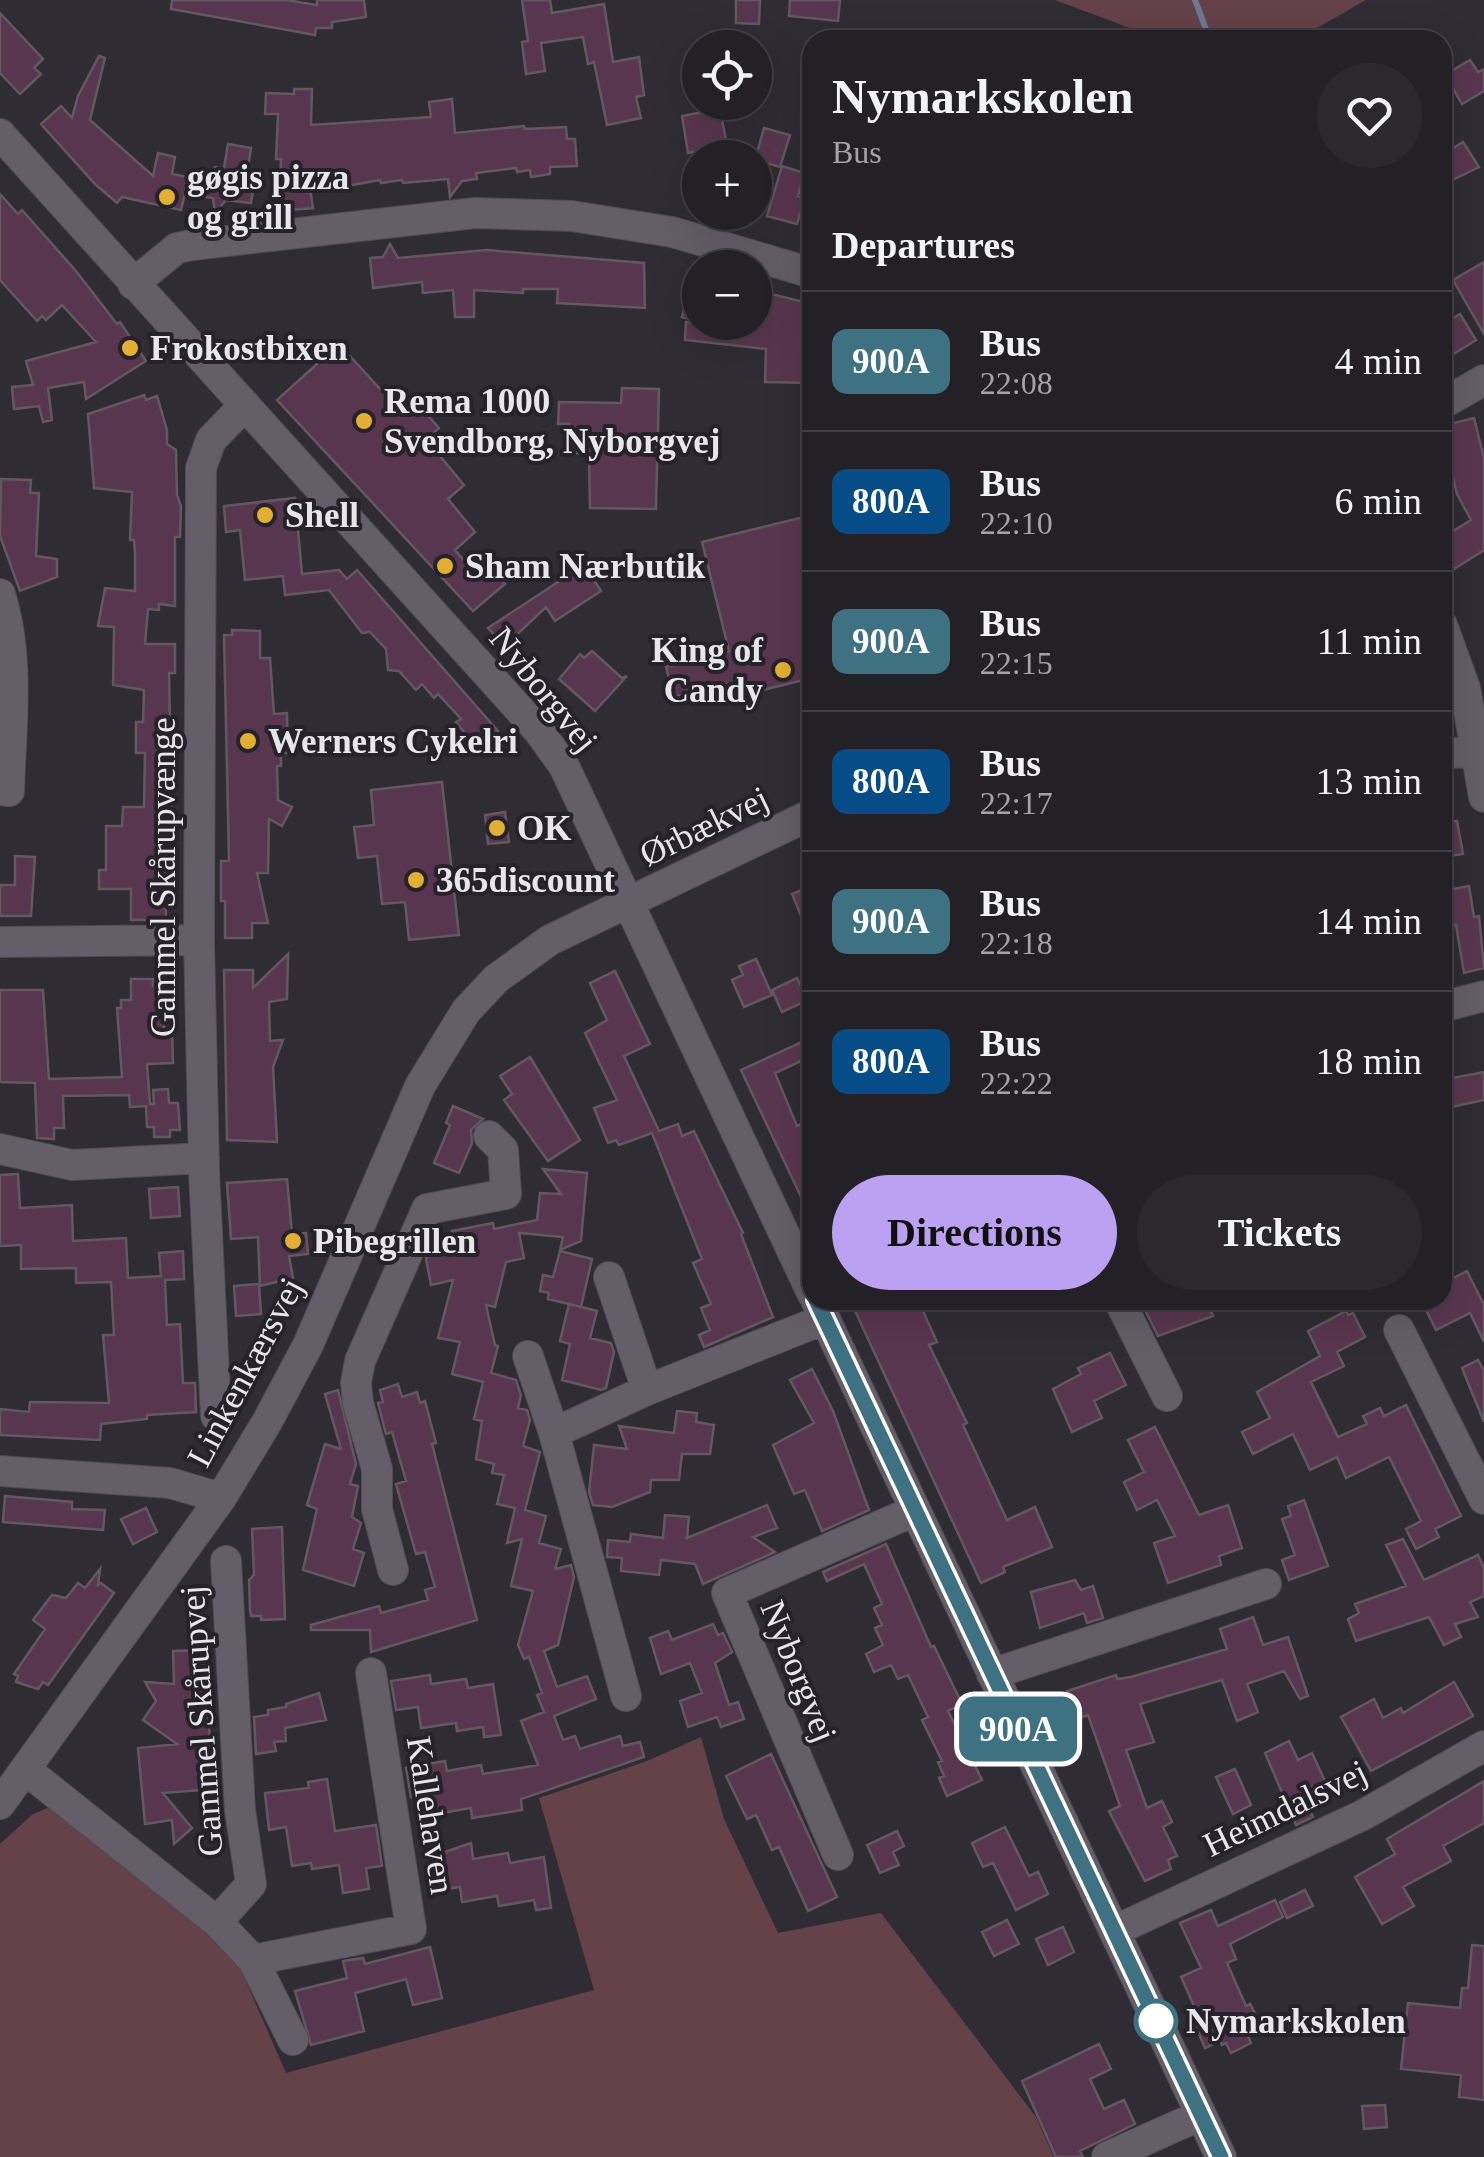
<!DOCTYPE html>
<html lang="en">
<head>
<meta charset="utf-8">
<style>
  body { margin:0; font-family:"Times New Roman",serif; background:#2c292e; color:#f1f3f6; height:100vh; display:flex; flex-direction:column; font-size:38px; white-space:nowrap }
  * { box-sizing:border-box; margin:0 }
  p { font-size:32px; color:#a3a3a7 }
  .icon { flex:none; width:55px; height:55px; fill:none; stroke:currentColor; stroke-width:2; stroke-linecap:round; stroke-linejoin:round }
  .map { position:relative; flex:1; overflow:hidden }
  .sheet { position:absolute; left:802px; top:30px; width:650px; height:1280px; display:flex; flex-direction:column; background:#242126; border-radius:30px; box-shadow:0 10px 40px #0002,0 0 0 2px #413e43 }
  .sheet>* { flex:none }
  .badge { padding:0 20px; border-radius:15px; font-size:35px; line-height:65px }
  .tools { position:absolute; left:682px; top:30px; display:grid; gap:20px }
  .tools a { display:grid; place-items:center; width:90px; height:90px; border-radius:50%; background:#242126; box-shadow:0 10px 40px #0002,0 0 0 2px #413e43; font-size:50px }
  .map>.badge { position:absolute; translate:-50% -50%; box-shadow:0 0 0 5px #fff }
  h2 { padding:0 30px; font-size:38px; line-height:90px }
  .round { display:grid; place-items:center; flex:none; width:105px; height:105px; border-radius:52px; background:#2c292e }
  .summary { display:flex; align-items:center; justify-content:space-between; height:170px; padding:0 30px }
  h1 { font-size:48px; font-weight:700; line-height:75px }
  .cta { display:flex; gap:20px; margin-top:auto; padding:20px 30px }
  .cta a { flex:1; height:115px; border-radius:60px; background:#bca0f2; color:#111; font-size:40px; font-weight:700; line-height:115px; text-align:center }
  .cta a+a { background:#2c292e; color:#f1f3f6 }
  ul { padding:0; list-style:none }
  li { display:flex; align-items:center; gap:30px; height:140px; padding:0 30px; border-top:2px solid #413e43 }
  li div { flex:1 }
  li b { display:block; font-size:38px }
  li em { font-style:normal }
  li .badge { min-width:110px; font-weight:700; text-align:center }
  .map>svg:first-child { display:block }
  .green { fill:#65414a }
  .lines { fill:none; stroke-linecap:round; stroke-linejoin:round }
  .stream { stroke:#6a7a91; stroke-width:6 }
  .building { fill:#59364f; stroke:#62595f; stroke-width:2.5 }
  .minor-casing { stroke:#4e4b51; stroke-width:32 }
  .minor { stroke:#635e67; stroke-width:30 }
  .line-casing { stroke:#fff; stroke-width:22 }
  .line { stroke:#3e7182; stroke-width:15 }
  .poi-dot { fill:#e2ae34; stroke:#262229; stroke-width:4 }
  .stop-dot { fill:#fff; stroke:#3e7182; stroke-width:5 }
  .labels { text-anchor:middle; stroke-width:8; stroke-linejoin:round; paint-order:stroke }
  .poi-label { font-size:35px; font-weight:bold; fill:#e9e6eb; stroke:#262229; text-anchor:start }
  .street-label { font-size:35px; fill:#e9e6eb; stroke:#262229 }
  .stop-label { font-size:35px; font-weight:bold; fill:#e9e6eb; stroke:#262229; text-anchor:start }
</style>
</head>
<body>
<div class="map">
<svg width="1484" height="2157" viewBox="0 0 1484 2157">
  <rect width="100%" height="100%" fill="#302c33"/>
  <path class="green" d="M1055 0H1366L1296 40H1162Z
    M701 1737 724 1819 778 1933 881 1913 1036 2117 1054 2157H0V1844L33 1814 50 1807 189 1916 241 1970 286 2073 594 1990 539 1798 647 1761Z"/>
  <g class="lines">
    <path class="stream" d="M1195 0 1210 40"/>
  </g>
  <path class="building" d="M172 0H286L317 5V0H364L366 17 332 22V28H316L315 35 171 9Z
    M522 0H550L552 13 604 4 613 62 639 57 644 95 636 97 641 118 607 125 594 62 588 64 583 37 541 43 545 71 526 74 522 42 528 41Z
    M736 0H760L759 24 736 23Z
    M790 0H840L838 21 789 16Z
    M0 13 43 59 34 68 41 74 20 94 0 73Z
    M99 56 105 58 90 120 153 176 158 153 175 157 172 174 213 182 215 167 224 168 228 144 251 148 245 188 253 190 251 203 226 200 215 213 213 198 185 194 181 210 122 197 117 203 95 184 41 124 61 106 72 118 78 96Z
    M1470 60 1478 72 1484 69V91L1462 104 1445 75Z
    M294 89H312L311 125 431 117 429 102 452 99 455 133 524 126 525 129 566 127 567 139H575L577 166 550 167V174L531 177 530 170 517 172 516 168 476 173 477 179 462 181 450 197 448 179 403 183 402 180 381 183 380 180 336 188H310L313 208 279 211 281 159H276L278 114H265L266 93 294 94Z
    M708 111 721 115 727 145 688 153 682 116Z
    M764 128 790 135 780 167 755 160Z
    M1463 142 1479 167 1442 185V155Z
    M782 166 804 173 798 196 805 198 797 224 767 216Z
    M0 194 18 214 22 210 76 271 117 324 120 322 146 361 86 399 84 382 48 388 52 420 43 422 39 406 14 409 12 387 33 385 26 361 96 342 62 305 46 320 42 316 37 321 0 280Z
    M390 244 398 258 487 250 644 263 645 308 557 303 558 289H523V293L474 290V317H455L453 290 423 293 422 282 373 288 370 258 383 257Z
    M1484 262V334L1453 280Z
    M694 268 700 269V321L682 317Z
    M755 290 812 304 807 335 812 336V383L765 382 766 349 685 340 686 322H755Z
    M1460 314 1476 340 1442 361V325Z
    M339 344 402 413 415 401 439 428 426 439 464 485 448 499 475 532 455 550 479 577 489 568 505 584 473 611 277 400Z
    M622 388 659 389 656 509 590 508 589 456 568 451 569 424H558L559 402 621 403Z
    M144 395 146 400 157 396 167 430V444L176 450 177 495 181 506 180 537H175V606L159 604V610L148 609 145 644H175V673H169L172 828H165L166 920H131V889H99V870H106V826H122L123 807H144L145 753H136V722H143L144 690 113 685 114 627 98 626 105 588 135 591V554L134 540H130L132 492 94 488 88 414Z
    M1474 418 1484 458V550L1454 569 1442 552V538L1471 520 1457 494 1447 452 1442 453V426Z
    M1 479 31 480 30 493H39L36 556 57 559V577L20 591 0 536Z
    M295 498 302 574 339 570 347 579 357 570 498 731 477 748 456 722 461 719 438 694 434 698 422 684 416 690 399 671 388 670 386 649 370 632 362 633 329 590 285 595 283 576 245 580 240 530 226 532 224 506Z
    M812 515V678L742 695 739 681 674 697 666 667 729 651 702 542Z
    M584 565 601 591 555 621 546 607 505 646 488 628Z
    M232 630 260 631V658H270L274 714 287 713 288 753H281V766H277L278 800 292 807 282 826 269 819 268 873H257L268 923H252V938H225V901H221V861H229L224 635H232Z
    M592 651 622 678 627 676 595 711 559 679 580 654 584 658Z
    M442 782 459 935 409 940 405 902 382 904 377 856 358 858 354 827 374 825 371 790Z
    M505 812 509 842 488 844 485 815Z
    M1457 821 1463 854 1442 857V823Z
    M15 856 35 857 31 916H0V885H15Z
    M812 886V942L792 894Z
    M1469 886 1474 917 1479 916 1484 968 1464 973 1456 925 1445 927 1442 891Z
    M288 954 287 999 269 1002 270 1041 283 1040 273 1067 277 1142 227 1140 224 970H253V988Z
    M756 959 772 995 744 1007 732 980 743 975 739 966Z
    M615 971 650 1044 624 1056 659 1131 678 1124 682 1136 694 1131 743 1233 741 1234 773 1317 704 1347 699 1335 710 1330 701 1308 711 1304 693 1263 702 1259 652 1133 619 1145 616 1140 608 1143 594 1108 617 1100 585 1033 607 1020 590 983Z
    M797 978 808 1000 782 1012 772 990Z
    M131 979H153V986H164V1034L172 1033 173 1063 147 1064 150 1104H154L153 1090 168 1089 169 1103H178L180 1130H170V1137H154V1127H147L146 1106 130 1107 129 1095 63 1096 64 1128H54V1139L37 1138 35 1083 0 1082V990H43L49 1079 122 1077 117 1008H121V1000H131Z
    M806 1040 812 1056 775 1073 797 1126 812 1118V1220L741 1070Z
    M530 1057 580 1140 548 1161 504 1100 512 1094 500 1076Z
    M1484 1072V1100L1442 1109V1080Z
    M453 1106 483 1119 471 1130 472 1143 459 1173 434 1163 450 1125 446 1123Z
    M543 1169 587 1173 581 1241 560 1250 563 1237 519 1233 524 1258 506 1262 495 1307 486 1305 495 1345 498 1346 491 1373 516 1380 521 1395 518 1408 527 1410 530 1420 523 1446 540 1452 525 1510 546 1516 539 1543 561 1549 555 1569 571 1565 574 1577 558 1645 544 1651 557 1687 587 1676 596 1699 554 1716 563 1740 575 1736 580 1749 620 1736 623 1746 640 1742 644 1757 521 1799 522 1810 472 1818 471 1808 436 1814 433 1794 411 1797 406 1768 445 1761 447 1771 481 1765 483 1774 538 1765 521 1721 544 1712 537 1695 542 1693 529 1657 524 1659 518 1645 533 1591 511 1586 522 1539 507 1543 515 1508 497 1504 504 1475 492 1473 494 1464 476 1459 482 1421 474 1419 483 1382 452 1374 460 1342 438 1338 453 1280 431 1285 426 1259 434 1238 453 1234 452 1231 493 1223 494 1229 537 1220 540 1193 561 1194Z
    M18 1174 20 1208 72 1205 73 1241 126 1238 128 1278 161 1276 159 1253 183 1251 184 1279 165 1280 167 1325 180 1324 183 1383H195L196 1412 147 1415V1419L101 1424 100 1440 0 1435V1409L29 1412 30 1402 109 1403 103 1335H114L111 1282 76 1283V1268L21 1269V1245L0 1246V1175Z
    M287 1179 292 1234 306 1233 308 1254 289 1256 293 1278 260 1286 258 1237 231 1239 227 1183Z
    M178 1187 180 1216 151 1218 149 1189Z
    M560 1251 592 1259 581 1307 548 1299 549 1293 540 1291 543 1275 553 1277Z
    M1467 1271 1484 1305V1342L1470 1313 1436 1330 1421 1300H1442V1284Z
    M259 1284 261 1314 236 1316 234 1286Z
    M850 1300H881L884 1306 897 1300H918L937 1342 929 1345 967 1423 963 1425 1007 1520 1035 1507 1052 1547 1003 1567 1005 1572 981 1583Z
    M1140 1300H1206L1213 1316 1158 1336Z
    M569 1304 597 1311 590 1338 611 1343 614 1352 606 1388 601 1390 562 1380 570 1344 560 1341Z
    M1346 1311 1348 1315 1353 1313 1365 1337 1337 1352 1344 1366 1311 1382 1338 1437 1367 1424 1363 1416 1380 1408 1384 1416 1406 1405 1461 1516 1435 1529 1439 1537 1416 1549 1406 1529 1421 1521 1389 1457 1346 1478 1337 1457 1310 1470 1293 1434 1253 1454 1242 1432 1270 1418 1257 1392 1320 1356 1308 1331Z
    M1110 1353 1126 1385 1094 1401 1102 1418 1072 1432 1053 1389 1081 1374 1078 1368Z
    M1478 1360 1484 1371V1422L1462 1368Z
    M812 1369 833 1411 869 1510 822 1531 805 1490 794 1494 773 1445 814 1423 790 1380Z
    M398 1384 402 1397 417 1392 420 1403 425 1401 436 1443 432 1444 477 1620 371 1652 370 1630H311V1625L379 1606 381 1613 428 1600 425 1590 435 1587 425 1552 416 1554 396 1484 406 1481 392 1432 386 1434 378 1403 383 1402 380 1390Z
    M338 1390 356 1464 350 1484 358 1486 352 1517 361 1523 353 1549 364 1553 354 1586 303 1570 317 1509 307 1505 325 1444 341 1449 325 1394Z
    M677 1411 697 1413 696 1422 714 1425 710 1454H682L679 1480H651L650 1492 612 1507 593 1505 589 1492 594 1445 627 1449 619 1426 674 1433Z
    M1155 1427 1199 1515 1228 1505 1242 1548 1219 1556 1221 1565 1168 1583 1154 1543 1175 1536 1157 1500 1137 1510 1124 1482 1144 1472 1128 1440Z
    M5 1496 72 1502V1509L105 1510 103 1530 3 1522Z
    M1304 1500 1328 1566 1289 1580 1282 1560 1295 1555 1282 1519 1291 1516 1288 1506Z
    M767 1505 777 1528 753 1537 775 1552 703 1584 695 1564 661 1560 659 1575 621 1571 622 1558 607 1557 608 1540 630 1542 631 1534 663 1538 665 1515 689 1517 687 1538Z
    M146 1508 157 1532 133 1544 121 1519Z
    M282 1527 285 1619 261 1620V1616H251L250 1610 249 1580 254 1575 252 1529Z
    M1403 1539 1424 1580 1478 1555 1484 1568V1596L1470 1602 1478 1617 1455 1624 1461 1637 1444 1645 1429 1617 1356 1641 1348 1619 1359 1613 1355 1604 1406 1586 1386 1545Z
    M886 1544 931 1647 934 1646 962 1704 948 1711 982 1780 947 1796 939 1778 944 1776 938 1762 942 1761 922 1720 928 1717 908 1675 898 1679 891 1665 874 1672 866 1654 883 1645 875 1628 882 1625 874 1608 882 1604 864 1564 827 1581 823 1572Z
    M100 1569 98 1585 101 1583 114 1593 48 1685 43 1682 38 1689 16 1682 18 1676 14 1674 45 1629 33 1620 52 1595 66 1598 78 1583 85 1588Z
    M1075 1580 1081 1590 1093 1586 1103 1618 1087 1623 1084 1613 1040 1628 1031 1592Z
    M1253 1617 1263 1645 1288 1637 1308 1696 1300 1699 1284 1671 1247 1684 1258 1712 1237 1721 1222 1680 1140 1704 1154 1742 1126 1750 1147 1808 1162 1801 1172 1822 1163 1827 1177 1856 1168 1860 1171 1869 1145 1881 1109 1811 1120 1806 1088 1715 1076 1719 1067 1691 1116 1675 1117 1679 1131 1677 1227 1649 1220 1629Z
    M713 1624 718 1635 723 1633 732 1652 715 1663 729 1705 738 1702 744 1719 721 1727 717 1717 688 1727 680 1701 702 1693 690 1663 661 1674 650 1638 668 1631 672 1640Z
    M203 1650 214 1789 163 1793 192 1828 174 1844 172 1820 145 1824 138 1748 177 1744 143 1720 156 1701 145 1682 174 1684 173 1651Z
    M430 1675 431 1684 466 1679 468 1688 493 1684 501 1735 484 1737 483 1727 457 1731 456 1723 421 1728 418 1707 396 1710 391 1681Z
    M1454 1682 1473 1716 1371 1771 1341 1717 1374 1699 1383 1718 1401 1708 1403 1713Z
    M319 1693 326 1720 285 1728 286 1741 274 1742 276 1751 256 1754 254 1717 268 1715V1710L286 1707V1704Z
    M1289 1741 1298 1760 1312 1753 1325 1781 1311 1788 1314 1796 1305 1800 1313 1817 1296 1825 1265 1753Z
    M771 1754 837 1897 808 1911 779 1847 772 1850 756 1815 747 1819 726 1776Z
    M1235 1769 1251 1805 1233 1814 1216 1777Z
    M327 1779 335 1831 376 1825 382 1866 366 1868 369 1889 343 1893 339 1865 312 1869 311 1863 292 1866 286 1827 269 1830 265 1793 309 1788 308 1782Z
    M1484 1781V1823L1443 1846 1451 1861 1403 1887 1414 1906 1382 1924 1355 1877 1395 1854 1387 1839Z
    M1005 1827 1029 1876 1038 1872 1048 1894 1016 1910 993 1863 983 1867 972 1843Z
    M897 1831 904 1846 893 1852 899 1865 880 1873 867 1845Z
    M471 1843 473 1859 508 1853 510 1863 544 1857 551 1908 536 1910 534 1900 499 1906 497 1896 462 1902 460 1887 439 1890 433 1856Z
    M1305 1890 1313 1906 1287 1918 1280 1902Z
    M1275 1900 1283 1917 1230 1944 1236 1959 1227 1963 1246 2006 1250 2004 1262 2027 1247 2034 1251 2043 1231 2053 1226 2043 1222 2045 1220 2041 1205 2048 1192 2018 1198 2015 1181 1977 1201 1968 1180 1923 1211 1910 1218 1926Z
    M1007 1920 1019 1944 994 1956 982 1932Z
    M1063 1927 1074 1952 1048 1965 1036 1939Z
    M1472 1945 1484 1946V2100L1459 2097 1461 2075 1401 2069 1408 2003 1460 2008 1462 1988H1468Z
    M430 1947 442 1998 413 2005 406 1979 355 1993 364 2031 311 2045 295 1991 347 1978 343 1961 363 1958 365 1964Z
    M1099 2044 1111 2069 1090 2079 1104 2109 1124 2100 1135 2124 1080 2151 1083 2157H1056L1022 2081Z
    M1385 2105 1387 2127 1364 2129 1362 2106Z"/>
  <g class="lines">
    <g class="minor-casing">
      <path id="minor" d="M0 134 538 730 564 766 812 1293
        M133 284 177 248 192 245 475 213 572 216 672 232 812 273
        M1442 404 1484 380
        M0 594C20 657 11 725 9 791L0 790
        M1442 625 1465 688 1484 797
        M1442 753 1484 752
        M0 942 199 940
        M1442 1007 1484 996
        M0 1149 72 1165 204 1158
        M609 1277 647 1390
        M816 1300 1221 2157
        M1119 1300 1167 1396
        M1399 1330 1484 1499
        M528 1356 554 1433
        M216 1416 204 1171 199 940 201 468 211 440 245 405
        M0 1471 170 1483 221 1498
        M393 1570 377 1509V1469L358 1403 356 1383 360 1361 427 1209 506 1194 503 1150 489 1136
        M992 1674 1266 1584
        M626 1696 554 1433 647 1390 825 1319
        M26 1770 217 1922 253 1960 293 2040
        M0 1804 221 1498 267 1422 308 1345 420 1086 466 1011 496 979 550 940 812 814
        M838 1855 727 1593 914 1511
        M217 1922 251 1884 240 1810 226 1561
        M1114 1931 1363 1815 1484 1746
        M253 1960 411 1929 371 1673
        M1107 2157 1201 2115"/>
    </g>
    <use href="#minor" class="minor"/>
  </g>
  <g class="lines">
    <g class="line-casing">
      <path id="line" d="M816 1300 1221 2157"/>
    </g>
    <use href="#line" class="line"/>
  </g>
  <g class="poi-dot">
    <circle cx="167" cy="197" r="10"/>
    <circle cx="130" cy="348" r="10"/>
    <circle cx="364" cy="421" r="10"/>
    <circle cx="265" cy="515" r="10"/>
    <circle cx="445" cy="566" r="10"/>
    <circle cx="783" cy="670" r="10"/>
    <circle cx="248" cy="741" r="10"/>
    <circle cx="497" cy="828" r="10"/>
    <circle cx="416" cy="880" r="10"/>
    <circle cx="293" cy="1241" r="10"/>
  </g>
  <circle class="stop-dot" cx="1156" cy="2021" r="20"/>
  <g class="labels">
    <g class="poi-label">
      <text x="187" y="189">gøgis pizza<tspan x="187" dy="40">og grill</tspan></text>
      <text x="150" y="360">Frokostbixen</text>
      <text x="384" y="413">Rema 1000<tspan x="384" dy="40">Svendborg, Nyborgvej</tspan></text>
      <text x="285" y="527">Shell</text>
      <text x="465" y="578">Sham Nærbutik</text>
      <text x="763" y="662" text-anchor="end">King of<tspan x="763" dy="40">Candy</tspan></text>
      <text x="268" y="753">Werners Cykelri</text>
      <text x="517" y="840">OK</text>
      <text x="436" y="892">365discount</text>
      <text x="313" y="1253">Pibegrillen</text>
    </g>
    <g class="street-label">
      <text transform="translate(544 689) rotate(51)" y="12">Nyborgvej</text>
      <text transform="translate(704 826) rotate(-26)" y="12">Ørbækvej</text>
      <text transform="translate(163 877) rotate(-90)" y="12">Gammel Skårupvænge</text>
      <text transform="translate(245 1372) rotate(-62)" y="12">Linkenkærsvej</text>
      <text transform="translate(799 1671) rotate(68)" y="12">Nyborgvej</text>
      <text transform="translate(201 1721) rotate(-94)" y="12">Gammel Skårupvej</text>
      <text transform="translate(1285 1808) rotate(-26)" y="12">Heimdalsvej</text>
      <text transform="translate(431 1815) rotate(81)" y="12">Kallehaven</text>
    </g>
    <g class="stop-label">
      <text x="1186" y="2033">Nymarkskolen</text>
    </g>
  </g>
</svg>
<div class="tools">
<a><svg class="icon" aria-label="locate" viewBox="0 0 24 24"><circle cx="12" cy="12" r="6"/><path d="M12 2v4M12 18v4M2 12h4M18 12h4"/></svg></a>
<a>+</a>
<a>−</a>
</div>
<b class="badge" style="left:1018px;top:1729px;background:#3e7182;color:#fff">900A</b>
<section class="sheet">
<div class="summary"><div><h1>Nymarkskolen</h1><p>Bus</p></div><a class="round"><svg class="icon" aria-label="heart" viewBox="0 0 24 24"><path d="M12 20l-8-8c-3-5 5-10 8-4 3-6 11-1 8 4z"/></svg></a></div>
<h2>Departures</h2>
<ul>
<li><span class="badge" style="background:#3e7182;color:#fff">900A</span><div><b>Bus</b><p>22:08</p></div><em>4 min</em></li>
<li><span class="badge" style="background:#064d87;color:#fff">800A</span><div><b>Bus</b><p>22:10</p></div><em>6 min</em></li>
<li><span class="badge" style="background:#3e7182;color:#fff">900A</span><div><b>Bus</b><p>22:15</p></div><em>11 min</em></li>
<li><span class="badge" style="background:#064d87;color:#fff">800A</span><div><b>Bus</b><p>22:17</p></div><em>13 min</em></li>
<li><span class="badge" style="background:#3e7182;color:#fff">900A</span><div><b>Bus</b><p>22:18</p></div><em>14 min</em></li>
<li><span class="badge" style="background:#064d87;color:#fff">800A</span><div><b>Bus</b><p>22:22</p></div><em>18 min</em></li>
</ul>
<div class="cta"><a>Directions</a><a>Tickets</a></div>
</section>
</div>
</body>
</html>
